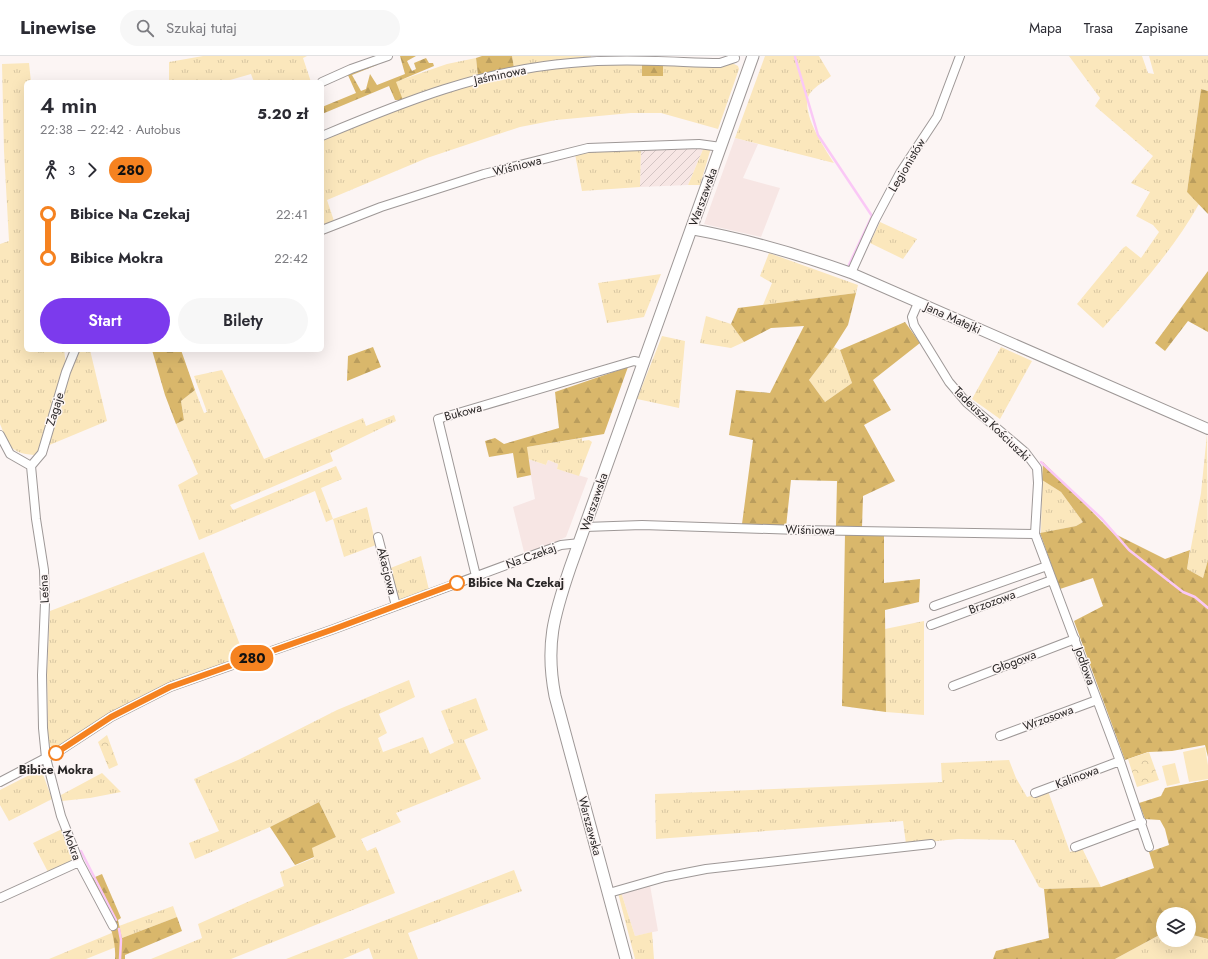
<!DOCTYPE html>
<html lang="pl">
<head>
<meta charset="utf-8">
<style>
  body { margin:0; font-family:Jost,sans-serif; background:#f7f7f7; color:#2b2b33; height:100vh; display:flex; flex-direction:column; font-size:15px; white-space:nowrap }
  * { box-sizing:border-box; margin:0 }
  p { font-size:13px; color:#7c7c81 }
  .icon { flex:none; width:22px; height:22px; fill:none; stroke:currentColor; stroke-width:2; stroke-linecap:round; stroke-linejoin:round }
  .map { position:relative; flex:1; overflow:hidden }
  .sheet { position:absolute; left:24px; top:24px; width:300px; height:272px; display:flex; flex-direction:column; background:#fff; border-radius:6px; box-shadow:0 4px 16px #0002 }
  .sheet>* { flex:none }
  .badge { padding:0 8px; border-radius:13px; font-size:14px; line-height:26px }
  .buttons { position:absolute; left:1156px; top:851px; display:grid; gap:8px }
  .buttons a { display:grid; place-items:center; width:40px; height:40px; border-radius:50%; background:#fff; box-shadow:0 4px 16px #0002; font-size:20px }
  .map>.badge { position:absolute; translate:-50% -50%; box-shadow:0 0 0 2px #fff }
  .legs { display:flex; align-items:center; gap:6px; height:44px; padding:0 16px; font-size:13px }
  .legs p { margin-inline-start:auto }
  .head { display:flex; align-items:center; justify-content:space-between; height:68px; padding:0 16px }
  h1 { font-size:22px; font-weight:600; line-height:30px }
  .button { display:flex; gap:8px; margin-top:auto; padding:8px 16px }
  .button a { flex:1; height:46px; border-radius:24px; background:#7c3aed; color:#fff; font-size:16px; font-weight:600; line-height:46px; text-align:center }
  .button a+a { background:#f7f7f7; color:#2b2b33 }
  ul { padding:0 16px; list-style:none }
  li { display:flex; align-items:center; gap:14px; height:44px; font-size:15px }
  li i { display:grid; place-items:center; width:6px; height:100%; margin:0 5px; background:currentColor }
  li i::after { content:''; width:10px; height:10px; margin:-5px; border:3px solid; border-radius:50%; background:#fff }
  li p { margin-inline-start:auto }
  li:first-child i { background:linear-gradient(#0000 50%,currentColor 0) }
  li:last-child i { background:linear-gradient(currentColor 50%,#0000 0) }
  header { display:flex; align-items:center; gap:24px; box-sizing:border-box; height:56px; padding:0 20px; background:#fff; border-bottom:1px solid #e1e1e2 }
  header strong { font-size:19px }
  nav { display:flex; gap:22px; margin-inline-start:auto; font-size:14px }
  .search { width:280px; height:36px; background:#f7f7f7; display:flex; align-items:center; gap:10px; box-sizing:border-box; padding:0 14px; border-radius:22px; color:#7c7c81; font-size:15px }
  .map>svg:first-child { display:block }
  .built { fill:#f7e6e4 }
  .industrial { fill:url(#industrial-furrows) }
  .grass { fill:url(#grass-tufts) }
  .forest { fill:url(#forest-firs) }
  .park { fill:url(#park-crowns) }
  .pitch { fill:#fbe7bc }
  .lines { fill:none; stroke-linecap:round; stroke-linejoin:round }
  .stream { stroke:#fac8f6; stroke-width:2.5 }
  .minor-casing { stroke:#9e9897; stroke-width:10 }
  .tertiary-casing { stroke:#9e9897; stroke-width:12 }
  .secondary-casing { stroke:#9e9897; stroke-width:13 }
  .minor { stroke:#fff; stroke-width:8 }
  .tertiary { stroke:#fff; stroke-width:10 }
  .secondary { stroke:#fff; stroke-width:11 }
  .line-1-casing { stroke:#fff; stroke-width:9 }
  .line-1 { stroke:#f58220; stroke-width:6 }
  .stop-1-dot { fill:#fff; stroke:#f58220; stroke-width:2 }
  .labels { text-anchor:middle; stroke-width:3; stroke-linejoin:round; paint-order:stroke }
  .street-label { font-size:12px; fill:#2a2727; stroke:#fcf5f4 }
  .stop-label { font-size:12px; font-weight:bold; fill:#2a2727; stroke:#fcf5f4; text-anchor:start }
</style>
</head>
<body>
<header>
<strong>Linewise</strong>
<div class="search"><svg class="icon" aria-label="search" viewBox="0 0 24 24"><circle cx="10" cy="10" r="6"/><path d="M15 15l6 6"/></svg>Szukaj tutaj</div>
<nav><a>Mapa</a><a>Trasa</a><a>Zapisane</a></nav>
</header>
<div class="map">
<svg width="1208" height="903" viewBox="0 0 1208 903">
  <defs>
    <pattern id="industrial-furrows" width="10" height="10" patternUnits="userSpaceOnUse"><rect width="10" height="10" fill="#f7e6e4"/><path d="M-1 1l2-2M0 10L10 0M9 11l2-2" fill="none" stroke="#d4c5c4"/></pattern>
    <pattern id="grass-tufts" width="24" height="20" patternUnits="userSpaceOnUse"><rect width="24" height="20" fill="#fbe7bc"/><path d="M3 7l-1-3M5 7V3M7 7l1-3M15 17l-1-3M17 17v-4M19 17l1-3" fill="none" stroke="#d7c6a2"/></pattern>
    <pattern id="forest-firs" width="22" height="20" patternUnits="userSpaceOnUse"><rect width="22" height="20" fill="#d9b76b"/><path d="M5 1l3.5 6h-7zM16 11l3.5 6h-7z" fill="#ba9d5d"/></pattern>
    <pattern id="park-crowns" width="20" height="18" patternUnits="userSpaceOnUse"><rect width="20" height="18" fill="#fbe7bc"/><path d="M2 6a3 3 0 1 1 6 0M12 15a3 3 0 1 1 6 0" fill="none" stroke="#d7c6a2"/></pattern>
  </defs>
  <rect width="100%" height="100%" fill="#fcf5f4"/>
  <path class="built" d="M735 82 758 88 743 122 780 132 761 181 704 168Z
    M528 403 546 409 548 404 558 408 557 413 588 422 566 481 525 500 513 451 535 443Z
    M650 829 658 875 635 880 621 836Z"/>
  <path class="industrial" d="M704 91 688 129 640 131 641 92Z"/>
  <path class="grass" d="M203 0H307L303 2 311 26H254L251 18 223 26H169V6Z
    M512 0H591V4L514 12Z
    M765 0H819L831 20C825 25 816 30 811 36 797 52 825 93 834 107L735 82Z
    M1069 0H1142L1148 17 1154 18 1149 0H1208V35L1201 33 1187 136 1199 148C1173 194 1138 233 1103 272L1077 248 1123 192 1126 190 1141 202 1159 176 1153 169 1136 160 1150 136 1131 127 1153 100 1095 50 1100 42Z
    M476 2 478 20 403 44 395 26 447 8Z
    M29 7 31 26H26V294H64L66 308 41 391 34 399C9 397 9 389 0 368V188L9 185 4 95 2 8Z
    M642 8 663 20V8H734L738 10 739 13 718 73 661 57H631L556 64 520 71 427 102 327 144 334 165 322 170V83L372 61 466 28 556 10Z
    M704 91 711 92 700 129H688Z
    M641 92 640 131 582 135 575 98 596 95Z
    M880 166 917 183 903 203 870 187Z
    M769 197 858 229 856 237 763 249 772 227 760 220Z
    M661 218 644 261 607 267 598 227Z
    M706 260 731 268 744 286 731 292 700 287Z
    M662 280 685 285 679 352 637 343Z
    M834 291 840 294 852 327 825 346 809 324Z
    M1001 291 1032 305 1000 363 972 343Z
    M78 294H90L107 365 47 390Z
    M222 314 264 403 363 362 366 370 394 359 396 365 330 397 333 405 230 449 233 454 336 410 342 423 321 432 333 463 367 451 376 489 344 501 333 463 326 466 315 435 199 484 178 429 198 418 176 368 184 364 181 345 195 334 204 357 207 356 194 320Z
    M1207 378 1208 504 1203 522 1187 513 1201 437Z
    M582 382V385L589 384 592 386 579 420 557 413 558 408 548 404 546 409 528 403 527 391Z
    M1042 424 1061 436 1083 466 1076 470 1041 477Z
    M204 496 242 594 247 598 139 641 53 693 48 687 47 615 50 555Z
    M421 500 429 534 398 546 388 513Z
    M924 565V659L886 656 885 573Z
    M409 624 415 641 379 658 387 677 378 682 383 696 423 681 430 698 454 687 441 655 476 642 488 674 464 684 481 723 396 757 401 766 361 783 367 795 376 791 395 837 231 903H151L202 882 198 868 284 830 280 816 314 802 311 792 336 781 319 746 270 771 195 803 189 787 219 775 194 723 238 704 337 654Z
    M1009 704 1016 722 1027 741 1048 735 1070 796 1082 792 1101 831 1044 833 1039 831 1014 784 958 783 906 788 903 765 656 783 655 738 942 726 941 707Z
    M41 713 52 743 9 765 0 749V734Z
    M102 717 121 736 90 742 62 745 61 739Z
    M62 773 74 804 67 810 48 816 33 787Z
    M514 814 522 835 408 877 418 903H373L369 892 343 903H286Z
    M621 836 635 880 652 876 654 903H635L618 837Z
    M173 850 177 861 122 882 119 870Z
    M114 876 116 891 86 903H49Z
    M1163 877V884H1189V878L1208 883V903H1115Z"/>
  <path class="forest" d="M400 0H416L407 5 412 15 416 13 414 7 426 2 429 7H433L434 10 396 26 403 44H395L389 30 322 58V51L356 37 347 17 376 6 377 9 352 19 361 35 366 33 370 18 377 29 405 18Z
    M482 0H512L514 12 478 20 476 2Z
    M642 8H663V20H642Z
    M1201 33 1208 35V158L1187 136Z
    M1208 215V276L1188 265 1165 295 1155 287Z
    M856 237 848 269 834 291 809 324 825 346 852 327 840 294 905 266 920 287 873 324 891 354 864 369 895 425 863 440 862 471 836 470 837 425 791 424 786 471 742 468 753 384 729 379 736 334 770 337 804 270 771 272 744 286 731 268 738 252Z
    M373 291 381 311 347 325 348 300Z
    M152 294H181L195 334 181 345 184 364 176 368 165 339Z
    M628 311 604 378 527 391 531 419 517 422 513 397 489 401 485 385 495 382 504 388 559 372 555 336Z
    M1043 406 1113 477 1165 503 1190 494 1187 513 1203 522 1208 504V701L1205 689 1172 695 1148 696 1125 704 1074 565 1103 550 1093 522 1060 533 1040 477 1076 470 1083 466 1061 436 1042 424Z
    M884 477V527L920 523 919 546 885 554 886 656 842 650 845 478Z
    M1208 724V883L1189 878V858H1163V877L1115 903H993L996 895 1049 882 1044 833 1101 831 1154 812 1149 796 1169 789 1165 773 1160 764 1145 763 1139 747 1161 740 1165 732Z
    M319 746 336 781 312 792 314 801 295 809 270 771Z
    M102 818 121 862 118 864 122 882 177 861 182 875 125 899V903H115C117 872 100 851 86 825Z"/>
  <path class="park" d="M107 679 118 709 109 713 98 686Z
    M1149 696 1159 724 1137 731 1128 703Z"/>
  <path class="pitch" d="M1205 691 1208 709V723L1189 726 1183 696Z
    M1175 707 1180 727 1167 730 1162 710Z"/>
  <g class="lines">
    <path class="stream" d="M795 1 818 79 872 160 848 211
      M1041 406 1102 463 1129 494 1183 536 1195 541 1208 552
      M81 795 116 864
      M119 873 121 884 120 903"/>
    <g class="minor-casing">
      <path id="minor" d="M322 26 351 13 388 0
        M322 80C403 46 483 14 571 7 621 2 671 6 720 7L735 2
        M322 174 381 151 484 118 588 92 699 88 721 91
        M851 217 875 164 900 117 937 61 960 0
        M918 247 912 261 914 269 949 326 967 347 1025 396 1037 412 1038 427 1035 478 1120 705 1149 791
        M0 379 10 398 31 410
        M31 410 36 463 44 514 45 547 42 619 43 672 46 702 61 760 79 806 113 870
        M31 410 42 397 66 316 75 294
        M585 471 642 469 799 474 1035 478
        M378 481 396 550
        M476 520 438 363 634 305 643 307
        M934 550 1047 510
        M931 569 1052 524
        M953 630 1075 583
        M1000 680 1097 644
        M0 726 59 695 111 661 170 631 334 573 536 498 561 489 580 487
        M1035 737 1120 705
        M1075 791 1142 766
        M609 837 665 821 706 813 931 788
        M0 842 79 806"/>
    </g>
    <g class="tertiary-casing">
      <path id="tertiary" d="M691 173C746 183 798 198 851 217L1208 373"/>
    </g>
    <g class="secondary-casing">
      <path id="secondary" d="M626 903 555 640C545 589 554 559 570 512L753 0"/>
    </g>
    <use href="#minor" class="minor"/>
    <use href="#tertiary" class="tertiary"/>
    <use href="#secondary" class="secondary"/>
  </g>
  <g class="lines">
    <g class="line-1-casing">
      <path id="line-1" d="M56 697 111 661 170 631 334 573 457 527"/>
    </g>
    <use href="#line-1" class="line-1"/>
  </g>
  <g class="stop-1-dot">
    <circle cx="457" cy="527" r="7"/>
    <circle cx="56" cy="697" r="7"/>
  </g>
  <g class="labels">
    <g class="street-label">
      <text transform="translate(500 19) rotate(-12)" y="4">Jaśminowa</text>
      <text transform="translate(907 109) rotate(-59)" y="4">Legionistów</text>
      <text transform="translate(517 110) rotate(-14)" y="4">Wiśniowa</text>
      <text transform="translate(703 141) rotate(-70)" y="4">Warszawska</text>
      <text transform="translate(953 262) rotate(24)" y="4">Jana Matejki</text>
      <text transform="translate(55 353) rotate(-73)" y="4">Zagaje</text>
      <text transform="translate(463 356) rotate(-15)" y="4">Bukowa</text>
      <text transform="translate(992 368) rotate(44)" y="4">Tadeusza Kościuszki</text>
      <text transform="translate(594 446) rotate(-71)" y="4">Warszawska</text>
      <text transform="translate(810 474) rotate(1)" y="4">Wiśniowa</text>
      <text transform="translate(531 500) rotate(-20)" y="4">Na Czekaj</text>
      <text transform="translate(387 515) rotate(76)" y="4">Akacjowa</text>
      <text transform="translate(44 533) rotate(-93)" y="4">Leśna</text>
      <text transform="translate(992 546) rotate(-20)" y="4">Brzozowa</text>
      <text transform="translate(1014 606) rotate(-21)" y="4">Głogowa</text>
      <text transform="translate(1085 610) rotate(70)" y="4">Jodłowa</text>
      <text transform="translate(1048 662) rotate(-20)" y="4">Wrzosowa</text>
      <text transform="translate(1077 721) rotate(-20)" y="4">Kalinowa</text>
      <text transform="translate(590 770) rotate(75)" y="4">Warszawska</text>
      <text transform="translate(72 789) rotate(69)" y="4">Mokra</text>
    </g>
    <g class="stop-label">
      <text x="468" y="531">Bibice Na Czekaj</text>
      <text x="56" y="718" text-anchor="middle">Bibice Mokra</text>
    </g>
  </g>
</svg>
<div class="buttons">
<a><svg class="icon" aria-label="layers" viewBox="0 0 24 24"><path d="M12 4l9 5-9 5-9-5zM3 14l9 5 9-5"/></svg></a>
</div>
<b class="badge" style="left:252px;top:602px;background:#f58220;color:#111">280</b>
<section class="sheet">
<div class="head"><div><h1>4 min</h1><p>22:38 – 22:42 · Autobus</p></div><b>5.20 zł</b></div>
<div class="legs"><svg class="icon" aria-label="walk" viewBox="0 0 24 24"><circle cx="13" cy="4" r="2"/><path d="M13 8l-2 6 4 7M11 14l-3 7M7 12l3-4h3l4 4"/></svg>3<svg class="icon" aria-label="forward" viewBox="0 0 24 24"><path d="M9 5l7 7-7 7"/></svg><b class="badge" style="background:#f58220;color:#111">280</b></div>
<ul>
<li><i style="color:#f58220"></i><b>Bibice Na Czekaj</b><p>22:41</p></li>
<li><i style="color:#f58220"></i><b>Bibice Mokra</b><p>22:42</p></li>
</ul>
<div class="button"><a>Start</a><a>Bilety</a></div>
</section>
</div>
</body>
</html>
